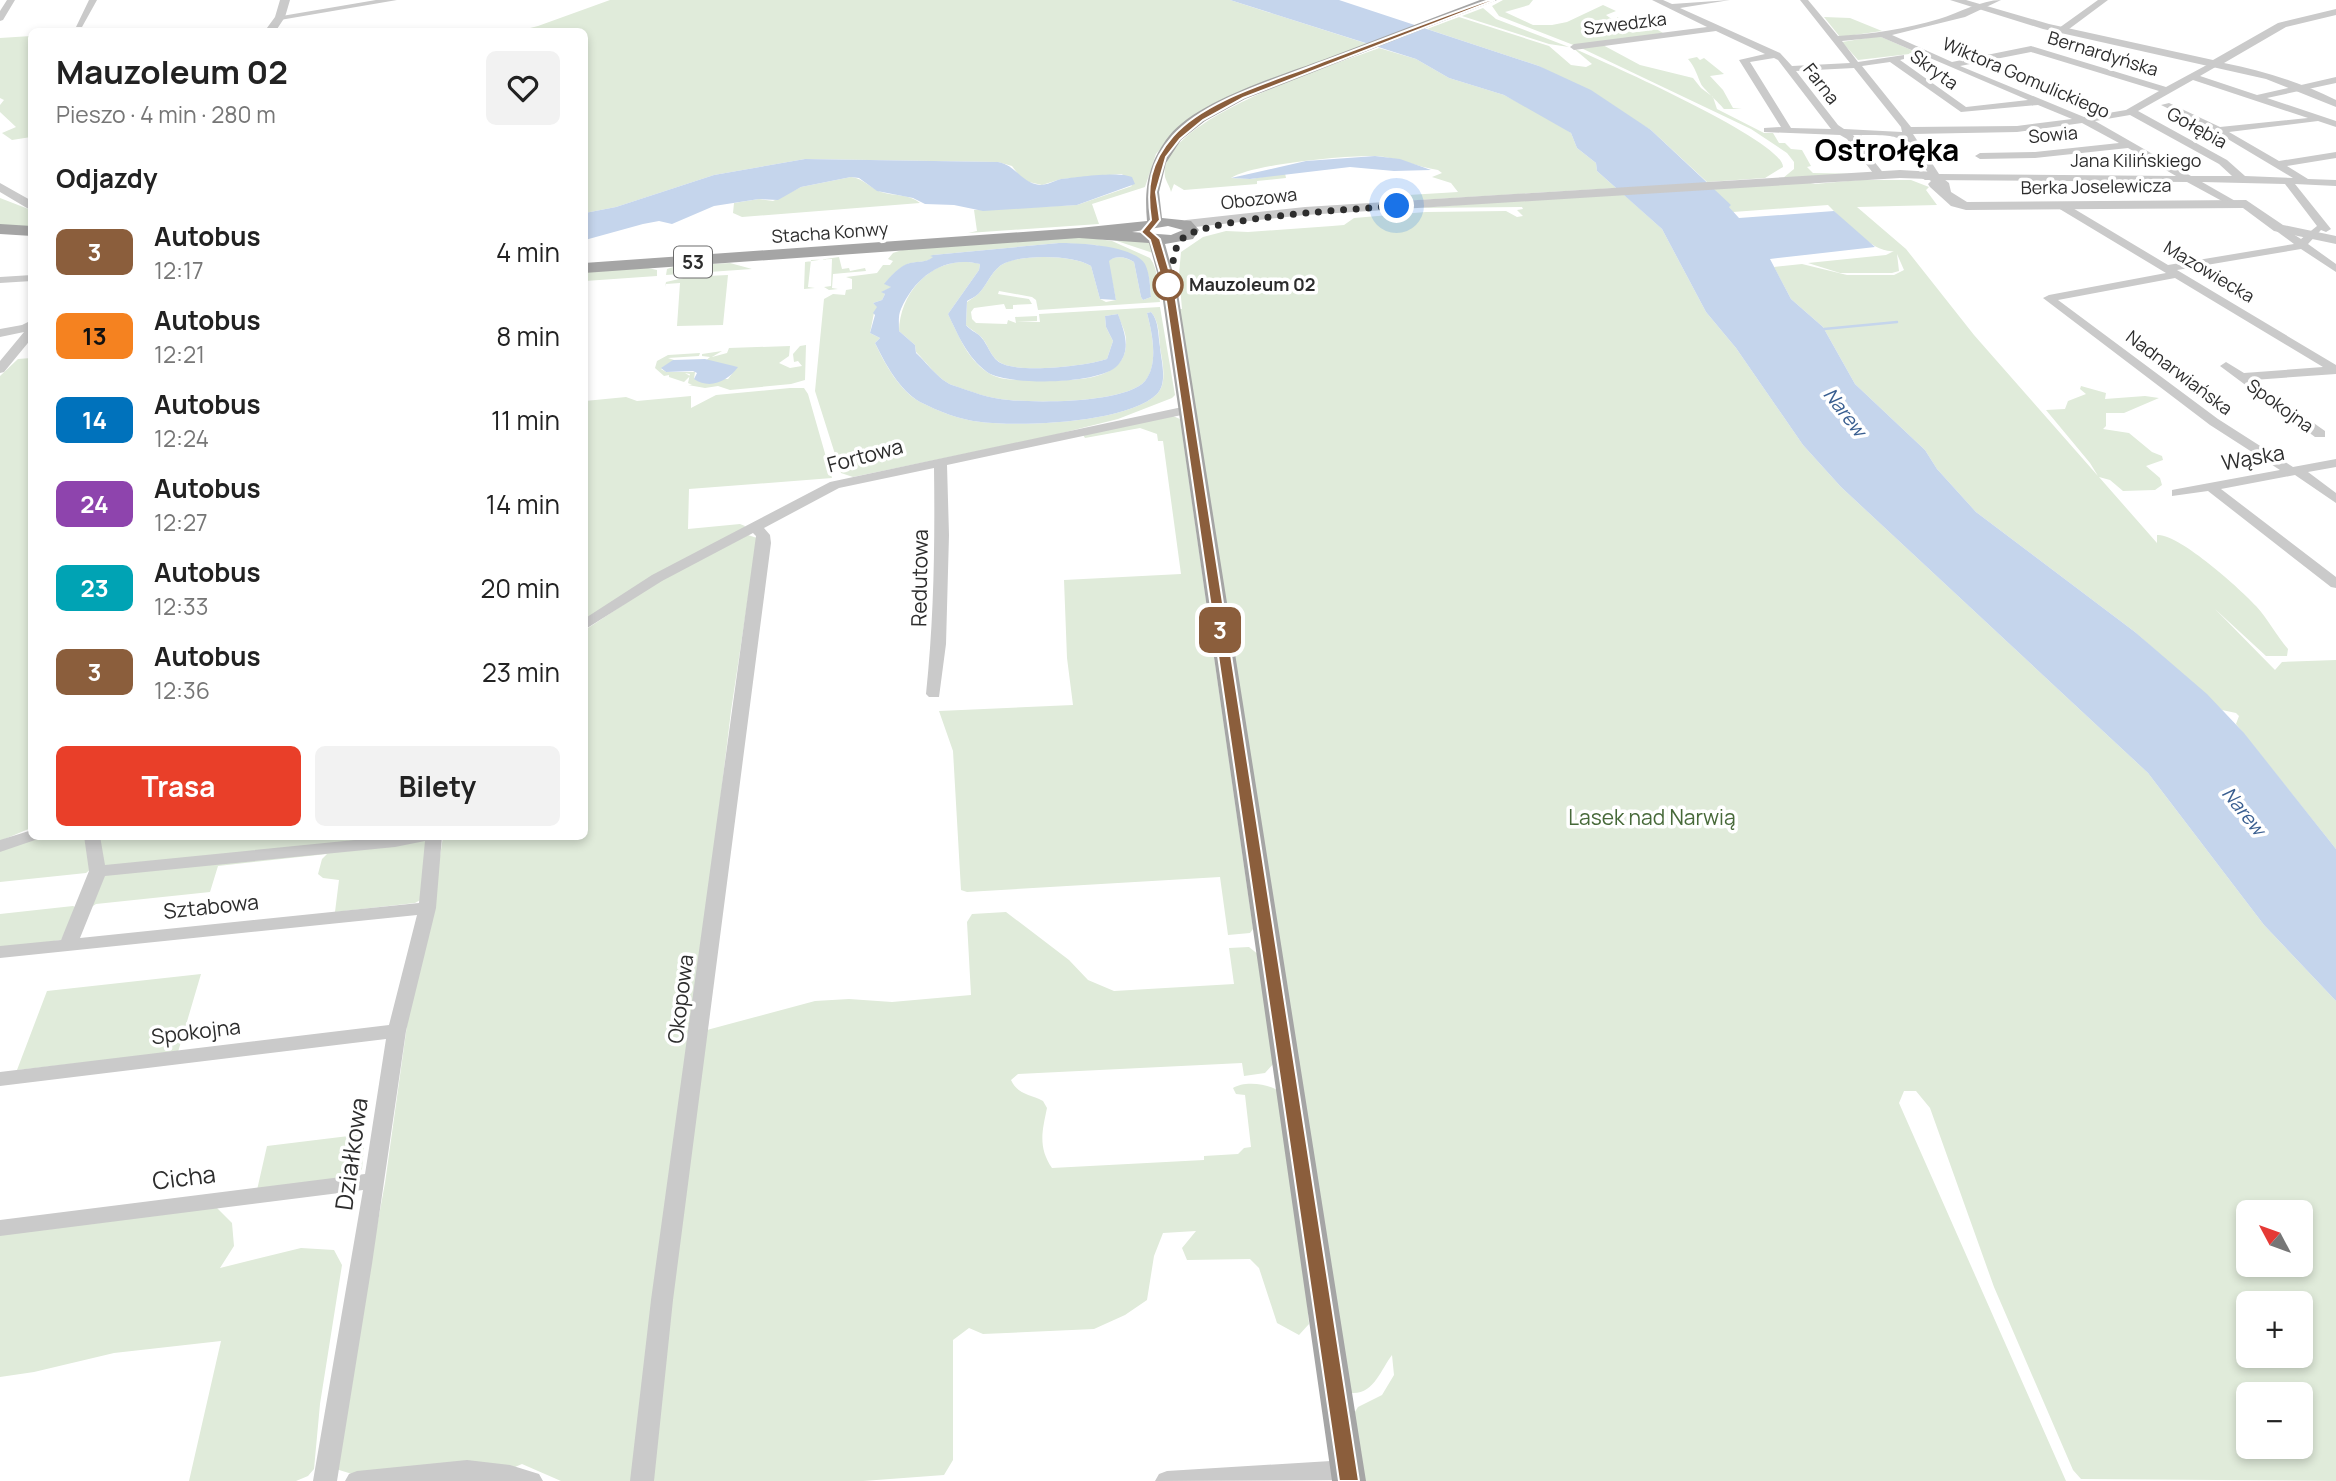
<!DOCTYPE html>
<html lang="pl">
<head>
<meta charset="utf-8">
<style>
  body { margin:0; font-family:Manrope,sans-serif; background:#f2f2f2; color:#222; height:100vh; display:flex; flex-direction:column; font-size:26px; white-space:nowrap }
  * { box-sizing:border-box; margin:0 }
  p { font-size:23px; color:#767676 }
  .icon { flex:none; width:38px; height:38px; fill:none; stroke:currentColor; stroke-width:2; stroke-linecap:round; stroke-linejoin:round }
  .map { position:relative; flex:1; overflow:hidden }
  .drawer { position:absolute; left:28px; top:28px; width:560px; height:812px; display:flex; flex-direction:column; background:#fff; border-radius:10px; box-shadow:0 4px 10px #0003 }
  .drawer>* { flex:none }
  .badge { padding:0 14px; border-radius:10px; font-size:24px; line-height:46px }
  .needle { width:46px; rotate:311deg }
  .fabs { position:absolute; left:2236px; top:1200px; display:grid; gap:14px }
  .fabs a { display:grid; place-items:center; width:77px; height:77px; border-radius:10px; background:#fff; box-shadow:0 4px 10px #0003; font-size:35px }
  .you { position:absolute; width:35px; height:35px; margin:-18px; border:5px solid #fff; border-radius:50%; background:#1a73e8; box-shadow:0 0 0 10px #1a73e833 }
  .map>.badge { position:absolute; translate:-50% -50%; box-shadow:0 0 0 4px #fff }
  h2 { padding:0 28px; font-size:26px; line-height:63px }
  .round { display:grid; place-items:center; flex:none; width:74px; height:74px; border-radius:10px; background:#f2f2f2 }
  .head { display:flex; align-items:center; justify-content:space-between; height:119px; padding:0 28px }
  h1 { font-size:33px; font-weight:700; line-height:52px }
  .cta { display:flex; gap:14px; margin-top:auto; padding:14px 28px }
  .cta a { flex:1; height:80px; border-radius:10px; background:#e93f29; color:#fff; font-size:28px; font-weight:700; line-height:80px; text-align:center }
  .cta a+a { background:#f2f2f2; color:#222 }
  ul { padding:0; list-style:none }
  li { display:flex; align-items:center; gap:21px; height:84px; padding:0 28px }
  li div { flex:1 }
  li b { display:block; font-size:26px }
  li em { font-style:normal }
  li .badge { min-width:77px; font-weight:700; text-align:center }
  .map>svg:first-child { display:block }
  .green { fill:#e0ebda; fill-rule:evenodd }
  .water { fill:#c5d5ec }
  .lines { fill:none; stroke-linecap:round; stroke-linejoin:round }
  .stream { stroke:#c5d5ec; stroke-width:2.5 }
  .minor { fill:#cacaca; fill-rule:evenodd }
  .tertiary { fill:#cacaca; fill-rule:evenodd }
  .primary { fill:#a5a5a5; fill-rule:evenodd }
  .line { fill:#8b5e3c; stroke:#fff; stroke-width:2 }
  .walk { stroke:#2d2d2d; stroke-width:7; stroke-dasharray:0 12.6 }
  .stop-dot { fill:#fff; stroke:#8b5e3c; stroke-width:3.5 }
  .labels { text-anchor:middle; stroke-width:7; stroke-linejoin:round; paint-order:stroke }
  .far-street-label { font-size:18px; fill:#2d2d2d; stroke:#fff }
  .far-stop-label { font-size:18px; font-weight:bold; fill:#2d2d2d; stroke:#fff; text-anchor:start }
  .shield { fill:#fff; stroke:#6c6c6c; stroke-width:2 }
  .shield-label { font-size:19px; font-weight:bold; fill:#2d2d2d }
  .far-water-label { font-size:19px; font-style:italic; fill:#395e90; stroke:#fff }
  .street-label { font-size:21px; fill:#2d2d2d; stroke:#fff }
  .park-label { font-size:21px; fill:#476939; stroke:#fff }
  .near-street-label { font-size:24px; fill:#2d2d2d; stroke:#fff }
  .far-town-label { font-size:30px; font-weight:bold; fill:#000; stroke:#fff }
</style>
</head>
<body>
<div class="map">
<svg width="2336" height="1481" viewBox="0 0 2336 1481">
  <rect width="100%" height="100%" fill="#fff"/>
  <path class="green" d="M610 0H1230L1368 44 1289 74 1175 131 1156 154 1145 187 1092 204 1099 224 968 233 977 231 974 210 1077 205 1132 186 1122 174 1061 179 1042 185 1029 182 1021 178 1012 166 998 162 805 159 714 175 616 207 585 213 584 32H514L538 26Z
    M1503 0H1533L1529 5 1505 12 1533 25H1552L1567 22 1603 5 1616 11 1606 15 1613 20H1617V17L1639 30 1653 27 1663 33 1576 46 1499 16 1492 6Z
    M1483 8 1496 19 1569 47 1549 44 1462 16Z
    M1459 17 1549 46 1571 65 1586 67 1592 64 1573 48C1604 62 1784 141 1783 167L1765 178 1707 182 1651 130 1539 66 1427 29Z
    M1824 17 1850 18 1882 31 1840 37Z
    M31 36V137L12 140 2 133 16 127 0 112V105L4 100 0 98V38Z
    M1879 36 1918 53 1858 60 1842 42Z
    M1601 44 1640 65 1693 78 1701 88 1713 97 1717 109 1764 133H1773L1779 143H1785L1791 149 1802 150 1811 166 1807 167 1813 173 1868 174 1783 178 1794 169V162L1787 153 1751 129 1579 47Z
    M1379 48 1416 59 1449 78 1504 95 1556 122 1571 133 1577 148 1596 163 1597 171 1616 188 1386 202 1400 200 1392 196 1458 192 1451 183 1432 177 1442 173 1438 170C1417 167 1397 157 1375 156 1348 155 1252 164 1231 178L1251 179 1285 173 1286 178 1257 181V184L1184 190 1174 184 1171 192C1170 187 1166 181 1165 177 1156 119 1337 64 1379 48Z
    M1697 57 1700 60 1704 58 1724 74 1710 76 1723 90 1733 108 1742 109H1724C1720 104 1702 87 1701 84 1697 75 1695 67 1688 59Z
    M851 177C863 178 870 188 881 192 894 196 909 194 920 203L742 217 733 213 734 203 759 199 773 201 801 187Z
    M1859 180H1911L1929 187 1926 190 1937 205 1857 207 1906 249 1974 335 2098 476 2090 463 2046 410 2065 409 2068 401 2086 394 2080 389 2081 386 2106 393 2105 399 2145 396 2159 398 2124 413H2106V426L2103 429 2129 433 2152 452 2162 456 2163 460 2146 466 2160 478 2162 485 2155 490 2123 491 2110 480 2099 477 2157 543V535C2177 532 2242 590 2256 606 2268 619 2276 635 2288 649L2287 656H2266L2215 609 2275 670 2282 662 2336 660V849L2236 724 2239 716 2236 713 2222 710 2135 632 1976 512 1937 469 1925 450 1855 384 1823 327 1791 299 1774 267 1802 264 1847 275H1894L1904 270 1897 254 1899 271 1892 273H1840L1808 263 1886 255 1894 251C1874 254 1844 221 1828 205L1733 212 1712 187 1806 182 1815 184Z
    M1622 193 1662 229 1706 312 1736 348 1803 445 1841 487 2148 773 2264 925 2336 1001V1481L2081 1479 2073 1470 1994 1287 1930 1108 1916 1091H1904L1899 1103 2066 1481H1362L1353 1415 1358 1407 1382 1395 1394 1375 1392 1355C1381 1369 1374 1395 1351 1393L1179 309H1182L1179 274 1181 252 1203 237 1226 231 1248 232 1332 226 1344 225 1354 218 1426 212 1506 211 1517 217 1523 216 1517 210 1523 209 1522 207 1416 208ZM2249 1213H2301V1265H2249ZM2249 1304H2301V1356H2249ZM2249 1395H2301V1447H2249Z
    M0 198 31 210V228L0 226Z
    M1098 236 1132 237 1150 243 1153 253 1114 240 1092 238 1112 241 1150 258C1159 270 1158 290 1160 302L1038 310 1036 300 1032 297 999 291 998 294 1029 299 1032 304 1013 305V309H1006L1004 304 974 308 971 312 972 319 976 323 1007 324 1008 320 1016 323 1015 317 1037 316V321L1016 322H1040L1039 314 1160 307 1175 395 1172 398 1118 419 1050 436 853 477 841 473 815 391 824 299 833 294 845 295 846 290 852 289V279L846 277 877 273 883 265H890L893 261 888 259 893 253 905 249ZM1059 243 1096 245 1140 260C1150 269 1150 285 1151 297L1143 300 1141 297 1134 262C1125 257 1117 255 1108 261L1116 300 1106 302 1100 299 1091 266C1074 255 1024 254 1005 263 993 268 988 283 980 292 976 297 972 298 967 302L966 325C970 329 974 331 979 335 989 343 989 358 1003 364 1024 373 1086 366 1107 359L1113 341 1106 327 1105 316 1118 314C1120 322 1126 332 1126 340 1129 383 1069 381 1040 380 1025 379 1006 382 992 375 968 362 959 336 948 314L979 270 980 264C936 253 900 289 899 331L915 345 916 352C926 362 939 380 952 385 969 391 990 399 1009 400 1037 403 1126 403 1145 381 1159 365 1152 332 1147 313L1151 312C1159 321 1159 335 1160 347 1162 360 1168 383 1157 394 1128 423 1020 427 981 422 960 420 938 411 920 402 899 390 885 364 875 343L880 338 870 333 874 313 878 307 873 303 882 300 885 294 882 292 892 287 885 284C889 278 901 265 911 263 920 261 925 263 934 257L933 255Z
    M839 257 842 269 849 268 850 271 865 268 866 271 833 274 832 288 838 289 829 290 824 287 831 286 832 259 811 260 808 287 815 288 804 289 805 262Z
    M730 263 752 269 666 275 667 269 676 266Z
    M648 268 657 270V276L585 281V271Z
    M728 275 723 325 677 326 680 283 666 284 665 287 666 282 688 277Z
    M806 345 805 380 791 384 730 390 718 386 705 388 688 385H692L688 383 690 374 685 373 690 376 684 382 669 377V375L664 376 655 368 657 361 668 355 700 353 699 356 668 358 674 360 661 369 666 372H695L694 379H728L737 367 703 363 710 357 702 356V354L722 351 712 357 727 353 729 348 790 346 789 356 779 363 790 368 802 366 798 361 794 362 793 354 800 346Z
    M31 358 32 772H28L31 828 0 841V376L18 359Z
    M790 388H804L808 394 832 478 689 489 688 529 740 524 745 526 744 528 585 623 584 546 588 538H584L585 401 626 397 637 401 691 396V408L716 395Z
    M1173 416 1180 419 1253 929 1250 933 1228 935 1220 877 967 892 961 890 953 751 939 711 1073 705 1067 658 1064 580 1181 574 1163 441H1158L1157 434 1140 428 1085 438 1083 435Z
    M748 535 757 538 731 711 692 1034 815 1001 849 999 892 1002 971 995 967 922 972 914 1006 912 1069 960 1088 980 1114 991 1234 984 1229 948 1249 947 1259 955 1274 1063 1265 1073 1244 1076 1242 1063 1018 1074 1011 1080C1018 1095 1030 1094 1043 1101L1047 1108C1042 1132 1038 1147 1052 1168L1204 1160V1156L1238 1154 1244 1148 1251 1147 1245 1095 1236 1094 1233 1088C1243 1081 1266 1083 1277 1090L1304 1268 1309 1324 1299 1335 1277 1323 1259 1268 1250 1259 1187 1260 1182 1248 1196 1231 1163 1233 1154 1256 1147 1300 1125 1315 1094 1329 983 1334 969 1328 953 1340V1460L944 1475 863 1481H561L522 1464 515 1467 352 1474 336 1469 352 1362 385 1183 408 1018 432 907 443 837 584 836 585 630 658 582Z
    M37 837H89L92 868 86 873 0 882V849Z
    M98 837H429L422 899 415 903 335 912 339 880 323 878 318 874 322 859 327 854 218 866 210 892 96 904 90 908Z
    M73 906 78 908 61 940 0 949V914Z
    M201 974 178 1052 17 1070 47 991Z
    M365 1134 362 1169 356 1177 257 1190 267 1146Z
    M216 1207 232 1223 234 1246 220 1268 301 1248 334 1250 342 1265 320 1404 314 1469 308 1476 296 1481H189L221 1341 114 1353 34 1372 0 1377V1234Z"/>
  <path class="water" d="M1230 0H1339L1539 66 1591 90 1651 130 1731 205 1729 207 1739 218 1834 211 1875 247 1770 259 1791 299 1823 327 1855 384 1925 450 1937 469 1976 512 2135 632 2207 694 2244 733 2336 849V1001L2264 925 2148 773 1841 487 1803 445 1736 348 1706 312 1662 229 1597 171 1596 163 1577 148 1571 133 1504 95 1449 78 1416 59Z
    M1375 156 1400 159 1431 170 1394 171 1350 167 1250 179 1231 178 1306 161Z
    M805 159 998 162C1016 165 1021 183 1040 185 1047 185 1054 181 1061 179 1076 177 1120 171 1132 177L1135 184 1077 205 983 211 954 205 925 204 913 198 877 191 859 178 851 177 801 187 778 200 759 199 714 206 672 224 659 221 643 224 585 240V213L616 207 714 175Z
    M1059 243C1079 243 1133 245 1145 264 1150 274 1150 287 1151 297L1143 300 1141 297 1134 262C1126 257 1116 255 1109 261L1116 300 1100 299 1091 266C1074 255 1025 254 1005 263 993 268 988 283 980 292 976 297 972 298 967 301L966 325C970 330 974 331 979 335 989 344 990 359 1003 364 1024 373 1086 366 1107 359L1113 341 1106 327 1105 316 1118 314C1124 331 1132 349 1118 365 1101 385 1007 386 987 372 967 357 958 335 948 314L979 270 980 264C944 255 915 277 901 309 898 315 899 324 899 331L915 345 916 353C926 362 939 380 952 385 970 391 990 399 1009 400 1038 403 1126 403 1145 381 1159 364 1152 332 1147 313L1151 312C1159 321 1158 335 1160 347 1161 360 1168 383 1157 394 1128 423 1020 427 981 422 960 420 938 411 920 402 899 390 885 363 875 343L880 338 870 333 875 315 873 313 877 307 873 303 882 300 885 294 881 292 891 287 884 284C889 278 900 265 910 263 919 261 925 263 933 257L930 256 933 255Z
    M705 359 738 367C728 381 710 390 694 379L697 373 693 371 666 372 661 368 673 360Z"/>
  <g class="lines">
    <path class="stream" d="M1824 329 1897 322"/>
    <path class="minor" d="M7 0H15L3 20 0 21V11Z
      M89 0H97L82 27H76Z
      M376 0H397L280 20 276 17Z
      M1652 0H1663L1672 4 1730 0 1680 8 1780 53 1792 66 1850 63 1800 0H1808L1838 36C1872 34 1906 29 1939 19 1959 13 1981 0 2001 0L1965 17 1892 35 1952 62 2031 46 2166 87 2216 60 2221 63 2219 65 2200 76 2257 95 2336 77V83L2267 98 2336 121V127L2318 121 2229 132 2279 161 2336 152V158L2287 166 2308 179 2336 180V186L2295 184 2331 229 2326 232 2321 230 2308 244 2336 264V272L2301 249 2177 270 2336 365V374L2253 380 2325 431V437H2315L2220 366 2226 362 2244 373 2323 367 2175 278 2058 300 2218 419 2293 467 2336 459V467L2308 472 2336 493V503L2295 475 2221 489 2336 577V588L2331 587 2208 491 2172 496V490L2177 489 2280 470 2210 425 2043 298 2049 295 2166 273 2058 208V204H2066L2168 265 2294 244 2275 230 2274 228 2279 225 2301 239 2317 226 2285 184 2202 182 2237 202V206L2233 207 2187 182 1925 180 1920 177 1929 174C1899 131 1905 136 1853 135L1885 175 1876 177 1847 139 1840 135 1764 132V128L1781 127 1739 60 1765 54 1716 31 1574 50 1570 47 1574 44 1707 27ZM1881 37 2028 100 1966 107 1900 60 1904 59V55L1858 62 1842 41ZM2031 52 2159 91 2126 110 2084 117 1960 66ZM1774 58 1778 60 1831 129 1791 128 1750 62ZM1890 62 1961 112 2038 105 2072 119 2017 126 1911 127 1862 66ZM1854 68 1901 127 1902 132 1844 129 1838 125 1796 71ZM2193 80 2308 118 2220 127 2169 103 2161 105 2216 132 2293 178 2245 176 2227 160 2138 111ZM2130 115 2219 164 2232 176H2191L2095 121ZM2082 123 2119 143 2035 152 1980 153 1975 156 1980 159 2035 158 2128 148 2176 176 1939 174 1913 134 2017 132Z
      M2098 0H2108L2065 32H2059V28Z
      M32 275V281L0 283V277Z
      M28 322H32V338L4 372 0 373V361L24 332 0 337V329L22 325Z
      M1187 406 1193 410 1191 413 947 465 949 535 946 644 939 697H929L926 694C934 619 935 544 934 468L839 488 764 528 770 535 771 543 673 1300 654 1481H630L651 1300 756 536 753 533 662 581 584 630V619L652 575 830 482Z
      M32 830V836H39L38 839 0 852V840Z
      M84 836H100L105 865 395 836H442L436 908 406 1031 372 1264 337 1481H313L363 1190 0 1236V1220L365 1174 386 1039 0 1086V1072L389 1025 417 915 0 958V946L61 940 89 871ZM425 841 419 903 80 938 105 876 395 847Z
      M467 1460 510 1465 539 1474 543 1481H345L349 1474 357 1471Z
      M1347 1460 1355 1463 1358 1470 1355 1477 1347 1480 1155 1481 1159 1474 1167 1471Z"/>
    <path class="tertiary" d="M280 0H290L285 17 275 32H264L275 17Z
      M1950 0H1966L2049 24 2213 60 2278 23 2336 9V15L2286 27 2224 63C2264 71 2299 82 2336 100V107L2266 79 2043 29Z
      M1900 170 1935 172 1949 183 1951 192 1967 202 2246 200 2283 225 2336 236V244L2274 231 2243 208 1966 210 1951 206 1930 187 1928 184 1931 181 1928 179 1900 178 1305 215 1186 228 1179 224 1186 220 1305 207Z
      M0 183 32 201V211L0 192Z"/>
    <path class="primary" d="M1480 0H1497L1245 99 1205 121 1181 140 1166 163 1159 192 1162 218 1191 221 1199 230 1193 239 1165 244 1177 287 1366 1481H1332L1161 287 1149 243 1079 238 584 273V263L1079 228 1147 221C1144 188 1148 163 1169 136 1198 100 1282 75 1325 59 1377 39 1428 20 1480 0ZM1168 226 1183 230 1171 235 1132 232Z
      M0 224 32 226V236L0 234Z"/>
  </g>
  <path class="line" d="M1489 0H1495L1243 98 1203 120 1180 139 1166 157 1156 192 1160 220 1151 231 1160 239 1174 287 1359 1481H1339L1164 287 1150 240 1141 232 1151 220C1146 187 1150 162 1173 136 1206 99 1274 81 1319 63 1376 42 1432 20 1489 0Z"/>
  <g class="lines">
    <path class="walk" d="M1168 285C1175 277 1169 251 1183 238 1208 217 1358 209 1397 206"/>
  </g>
  <circle class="stop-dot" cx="1168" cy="285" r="14"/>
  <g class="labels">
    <g class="far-street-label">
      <text transform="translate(1625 24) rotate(-7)" y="6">Szwedzka</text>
      <text transform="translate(2103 54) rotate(17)" y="6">Bernardyńska</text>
      <text transform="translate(1934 70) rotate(36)" y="6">Skryta</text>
      <text transform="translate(2026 78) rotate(23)" y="6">Wiktora Gomulickiego</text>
      <text transform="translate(1821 84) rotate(52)" y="6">Farna</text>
      <text transform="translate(2197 128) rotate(29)" y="6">Gołębia</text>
      <text transform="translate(2053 135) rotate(-5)" y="6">Sowia</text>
      <text x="2136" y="167">Jana Kilińskiego</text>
      <text transform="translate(2096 187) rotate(-1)" y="6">Berka Joselewicza</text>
      <text transform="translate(1259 199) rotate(-7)" y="6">Obozowa</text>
      <text transform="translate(830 233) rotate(-4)" y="6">Stacha Konwy</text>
      <text transform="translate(2209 272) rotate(31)" y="6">Mazowiecka</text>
      <text transform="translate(2179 373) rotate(37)" y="6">Nadnarwiańska</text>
      <text transform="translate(2280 406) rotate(36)" y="6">Spokojna</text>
    </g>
    <g class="far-stop-label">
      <text x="1189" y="291">Mauzoleum 02</text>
    </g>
    <rect class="shield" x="674" y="246.5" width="38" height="31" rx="5"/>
    <g class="shield-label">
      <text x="693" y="269">53</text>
    </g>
    <g class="far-water-label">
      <text transform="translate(1845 412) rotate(52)" y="7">Narew</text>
      <text transform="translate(2244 811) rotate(51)" y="7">Narew</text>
    </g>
    <g class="street-label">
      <text transform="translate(865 456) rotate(-15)" y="7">Fortowa</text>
      <text transform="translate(2253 458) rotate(-10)" y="7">Wąska</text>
      <text transform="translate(920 578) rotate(-89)" y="7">Redutowa</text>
      <text transform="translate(211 907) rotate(-6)" y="7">Sztabowa</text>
      <text transform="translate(681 999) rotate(-83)" y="7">Okopowa</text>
      <text transform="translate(196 1032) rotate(-7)" y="7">Spokojna</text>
    </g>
    <g class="park-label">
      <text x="1652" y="825">Lasek nad Narwią</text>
    </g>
    <g class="near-street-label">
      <text transform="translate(352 1154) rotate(-82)" y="8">Działkowa</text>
      <text transform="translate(184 1178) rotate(-7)" y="8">Cicha</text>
    </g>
    <g class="far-town-label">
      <text x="1887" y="161">Ostrołęka</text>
    </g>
  </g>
</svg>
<div class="fabs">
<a><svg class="needle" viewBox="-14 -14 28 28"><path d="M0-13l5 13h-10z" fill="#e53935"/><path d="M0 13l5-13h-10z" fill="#767676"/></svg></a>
<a>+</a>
<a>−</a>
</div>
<div class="you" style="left:1397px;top:206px"></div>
<b class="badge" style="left:1220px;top:630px;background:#8b5e3c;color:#fff">3</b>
<section class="drawer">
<div class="head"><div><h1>Mauzoleum 02</h1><p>Pieszo · 4 min · 280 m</p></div><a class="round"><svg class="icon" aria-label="heart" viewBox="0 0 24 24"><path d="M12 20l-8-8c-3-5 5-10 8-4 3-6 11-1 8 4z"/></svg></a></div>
<h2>Odjazdy</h2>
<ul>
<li><span class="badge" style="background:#8b5e3c;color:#fff">3</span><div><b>Autobus</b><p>12:17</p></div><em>4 min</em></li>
<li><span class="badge" style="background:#f58220;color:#111">13</span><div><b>Autobus</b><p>12:21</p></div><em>8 min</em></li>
<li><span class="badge" style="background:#0072bc;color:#fff">14</span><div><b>Autobus</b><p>12:24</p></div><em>11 min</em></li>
<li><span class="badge" style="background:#8e44ad;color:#fff">24</span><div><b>Autobus</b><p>12:27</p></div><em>14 min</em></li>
<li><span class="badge" style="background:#00a3b4;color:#fff">23</span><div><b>Autobus</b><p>12:33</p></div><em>20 min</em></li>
<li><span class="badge" style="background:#8b5e3c;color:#fff">3</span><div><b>Autobus</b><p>12:36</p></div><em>23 min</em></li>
</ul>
<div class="cta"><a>Trasa</a><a>Bilety</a></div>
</section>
</div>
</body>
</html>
